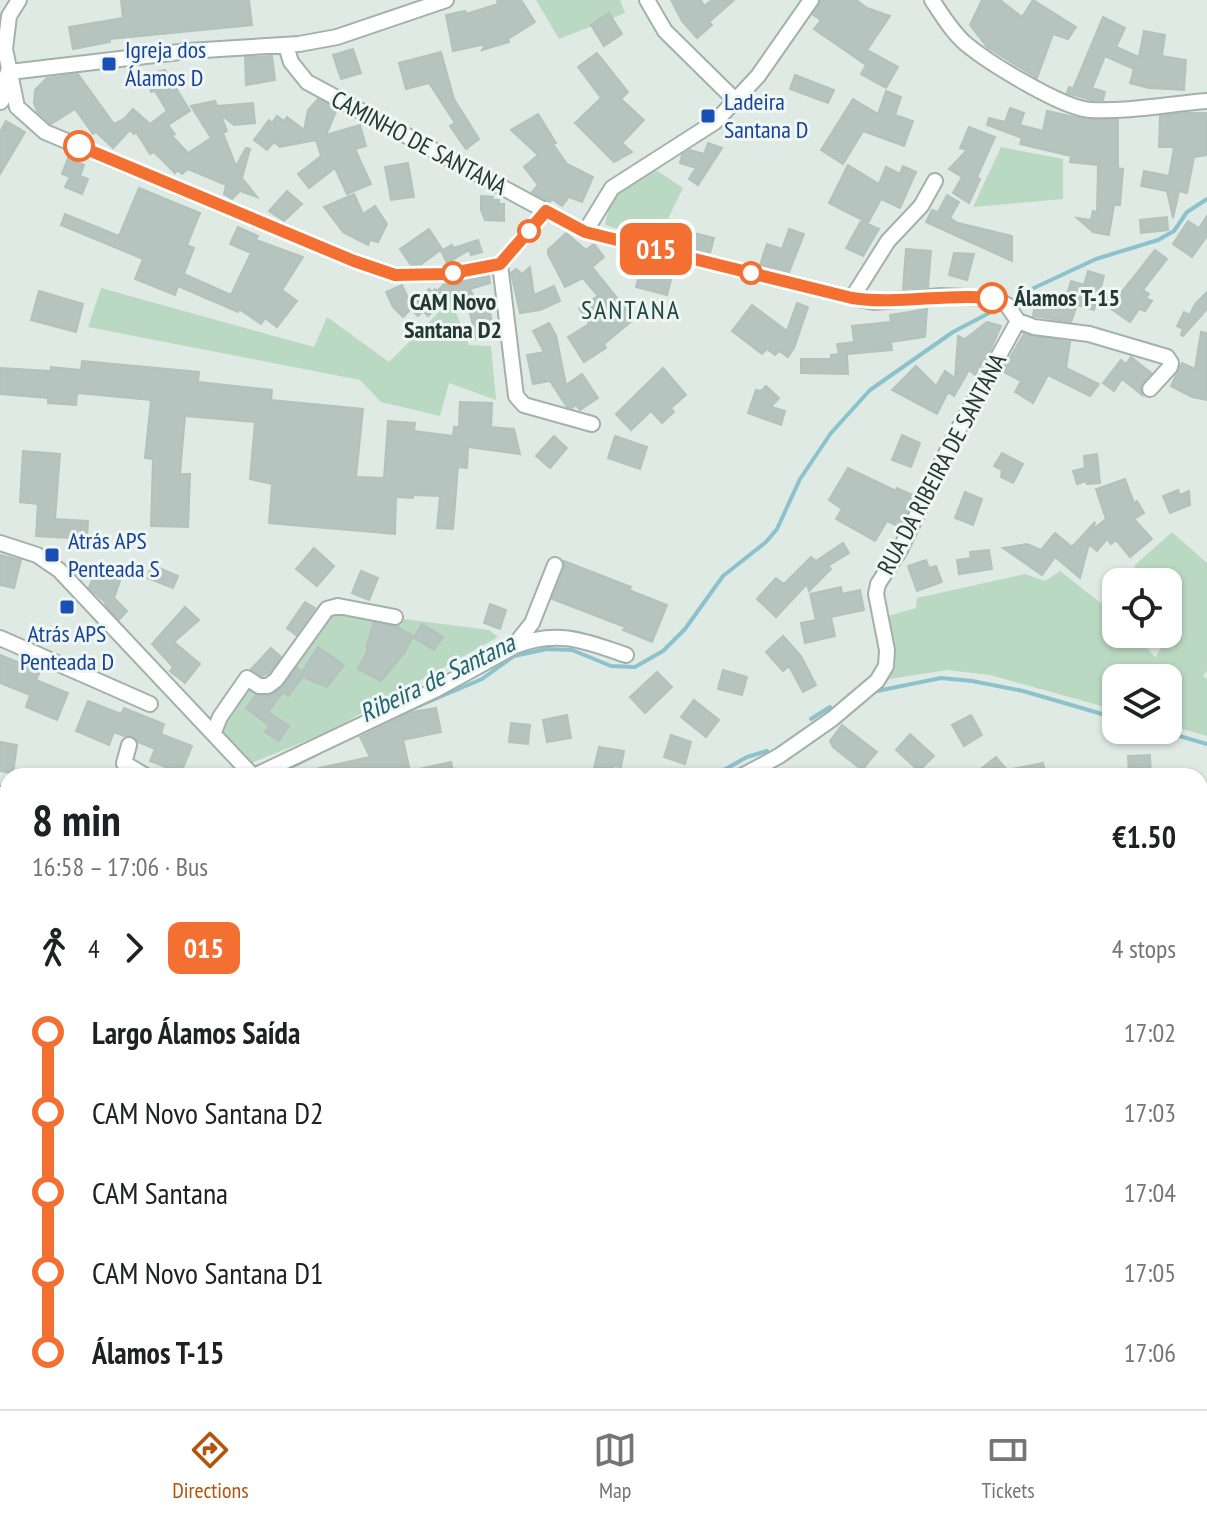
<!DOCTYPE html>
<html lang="en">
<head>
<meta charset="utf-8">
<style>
  body { margin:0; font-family:"PT Sans Narrow",sans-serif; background:#f6f6f6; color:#202124; height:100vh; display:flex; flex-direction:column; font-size:30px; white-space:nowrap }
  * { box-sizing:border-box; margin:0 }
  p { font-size:26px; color:#757577 }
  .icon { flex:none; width:44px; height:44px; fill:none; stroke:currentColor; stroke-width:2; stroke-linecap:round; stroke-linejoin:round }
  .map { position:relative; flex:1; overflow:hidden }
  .sheet { position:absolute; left:0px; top:768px; width:1208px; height:642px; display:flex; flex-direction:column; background:#fff; border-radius:24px 24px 0 0; box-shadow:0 2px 6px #0004 }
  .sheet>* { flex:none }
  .badge { padding:0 16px; border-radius:12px; font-size:28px; line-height:52px }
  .tools { position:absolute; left:1102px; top:568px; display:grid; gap:16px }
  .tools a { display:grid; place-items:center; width:80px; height:80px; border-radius:16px; background:#fff; box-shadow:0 2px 6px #0004; font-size:40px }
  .map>.badge { position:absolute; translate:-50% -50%; box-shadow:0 0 0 4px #fff }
  .legs { display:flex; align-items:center; gap:12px; height:88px; padding:0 32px; font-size:26px }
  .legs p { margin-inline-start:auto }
  .summary { display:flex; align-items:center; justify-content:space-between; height:136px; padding:0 32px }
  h1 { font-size:44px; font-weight:600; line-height:60px }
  ul { padding:0 32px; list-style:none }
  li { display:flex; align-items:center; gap:28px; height:80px; font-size:30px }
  li i { display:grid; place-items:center; width:12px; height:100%; margin:0 10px; background:currentColor }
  li i::after { content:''; width:20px; height:20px; margin:-10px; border:6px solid; border-radius:50%; background:#fff }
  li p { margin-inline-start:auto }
  li:first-child i { background:linear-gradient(#0000 50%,currentColor 0) }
  li:last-child i { background:linear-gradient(currentColor 50%,#0000 0) }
  .menu { display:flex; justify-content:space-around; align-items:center; height:112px; border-top:2px solid #e0e0e0; background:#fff; font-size:22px; color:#757577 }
  .menu a { display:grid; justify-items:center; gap:4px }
  .menu .selected { color:#b45309 }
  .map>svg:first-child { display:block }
  .green { fill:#bad9c2 }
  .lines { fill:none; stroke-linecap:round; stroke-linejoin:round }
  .stream { stroke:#8bc2cb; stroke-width:4 }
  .building { fill:#b5c4be; stroke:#b3c2bc; stroke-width:2 }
  .minor-casing { stroke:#a3b1ac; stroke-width:18 }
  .tertiary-casing { stroke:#a3b1ac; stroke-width:22 }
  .minor { stroke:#fff; stroke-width:14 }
  .tertiary { stroke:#fff; stroke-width:18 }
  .line-1-casing { stroke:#fff; stroke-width:18 }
  .line-1 { stroke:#f37032; stroke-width:12 }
  .transit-dot { fill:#1a4fb4; stroke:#f0f6f3; stroke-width:3 }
  .stop-1-dot { fill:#fff; stroke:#f37032; stroke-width:4 }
  .labels { text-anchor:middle; stroke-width:6; stroke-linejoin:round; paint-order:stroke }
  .transit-label { font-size:24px; fill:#164399; stroke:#f0f6f3; text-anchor:start }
  .street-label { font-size:24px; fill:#223832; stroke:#f0f6f3 }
  .stop-label { font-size:24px; font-weight:bold; fill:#223832; stroke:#f0f6f3; text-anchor:start }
  .neighbourhood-label { font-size:26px; letter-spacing:2px; fill:#1f493e; stroke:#f0f6f3 }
  .water-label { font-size:26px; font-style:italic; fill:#21636f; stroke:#f0f6f3 }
</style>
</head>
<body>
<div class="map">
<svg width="1207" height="1409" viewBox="0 0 1207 1409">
  <rect width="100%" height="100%" fill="#e0eae5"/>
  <path class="green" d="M536 0H620L625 13 559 39Z
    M1001 147 1063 159V199L973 207Z
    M653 168 683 188 657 241 605 225C610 193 628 185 653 168Z
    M101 288 314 347 327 317 389 362 451 300 469 345 491 346 496 400 449 383 440 416 381 402 360 380 88 327Z
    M1172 532 1207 563V671L1203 676 1207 679V736L1168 725V678H1116V710L990 675 947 670 884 680 893 649 888 616 916 608 917 598 1025 574 1045 581 1060 571 1116 615V634H1134L1155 657 1182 619 1168 604V582H1148L1134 566Z
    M327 609 489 630 498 637 328 732 254 762 248 768 214 732 247 678 268 686Z
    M0 943 8 945V1096L0 1098Z
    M1200 964H1207V1067L1200 1064Z"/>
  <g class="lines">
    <path class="stream" d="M1023 293 1096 259 1158 240 1174 231 1187 212 1207 199
      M877 691 941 678 972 681 1023 691 1116 718
      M395 716 482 679 514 656 547 649 572 650 611 666 635 667 663 651 685 629 723 576 766 542 777 529 800 479 831 433 870 390 953 332 993 311
      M811 719 830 707
      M1159 730 1207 744
      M273 776 319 753
      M713 776 747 757 767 751
      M0 846 8 850
      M1200 1056 1207 1055"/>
  </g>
  <path class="building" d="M121 0H249L252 25 110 39V42L73 49 69 27 123 18Z
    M497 0H521L535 22 508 39 509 42 482 50 486 44 453 51 446 15 465 11 466 14 498 4Z
    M671 0H701L704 6 712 0H734L709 22 712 25 697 38 682 21Z
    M821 0H856L867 8 890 16 867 50 898 67 886 88 861 74 866 65 814 29 821 20 813 15Z
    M982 0H1000L1022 17 1033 0 1076 27 1068 39 1053 34 1037 78 987 47 970 25Z
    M609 13 622 34 604 46 591 25Z
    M1103 17 1125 28 1116 47 1139 57 1144 31 1165 35 1162 56 1186 60 1184 90 1149 88 1130 83 1134 69 1105 56 1092 88 1105 92 1103 100H1091L1067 93 1069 87 1073 89Z
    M353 49 361 73 341 79 333 55Z
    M441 52 454 99 479 139 466 149 450 126 455 123 429 83 406 89 399 63Z
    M597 53 628 92 621 99 644 120 622 143 632 152 614 162 575 123 601 98 578 67Z
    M272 56 275 80 246 85 245 57Z
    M165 70 190 111 168 125 175 134 172 136 188 153 211 138 191 106 215 101 217 106 253 103 255 123 234 125 221 115 227 131 223 133 236 166 246 148 250 149 242 178 257 197 240 191 232 199 224 194 226 185 188 169 182 174 178 170 175 173 154 152 150 154 136 132 134 134 130 130 113 148 96 132 93 134 75 109 51 124 37 111 34 103 35 90 47 78 78 74 114 124 124 119 133 109 150 124 167 111 155 91 151 92 147 74Z
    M795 75 834 90 828 103 790 89Z
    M886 91 901 97 895 115 913 121 904 146 863 131 843 164 821 150 853 99 878 114Z
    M318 99 337 109 326 135 360 125 366 146 355 149 371 184 347 194 335 168 309 188 298 174 321 156 316 140 280 147 274 142 267 150 254 140 269 120 272 123 277 116 284 121 287 117 304 130 308 110Z
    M1010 108 1024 113 1020 125 1043 131 1047 111 1088 120H1118V168L1123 169 1120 205H1114L1109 235 1093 232 1077 218 1091 220 1093 211 1097 212 1098 165 1070 162 1071 156 1020 144 1022 138 987 125 989 118 1005 122Z
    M1185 113H1207V155L1194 157 1187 193 1179 191 1173 218 1167 191 1141 186 1144 171 1169 176 1174 147H1159L1160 116Z
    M538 114 556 143 553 144 567 164 593 177 582 202 569 197 562 206 552 199 550 202 532 192 538 185 524 167 538 155 511 130Z
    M6 121 25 132 0 174V132Z
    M969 127 995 137 977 177 980 179 969 203 953 193 962 177 949 169 967 150 960 148Z
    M708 143 722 148 698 185 689 179 696 168 680 163 682 155 690 150 704 154Z
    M68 158 84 165 80 176 88 179 82 194 65 187 70 177 62 174Z
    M408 163 414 197 391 200 385 167Z
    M848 165 879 184 886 167 900 174 903 166 916 172 900 208 881 199 868 223 829 203Z
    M139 188 200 213 187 245 194 248 184 274 231 295 251 253 230 244 238 227 258 236 256 240 303 257 282 290 297 301 277 327 265 318 261 324 239 309 238 312 178 286 175 295 135 279 143 259 61 225 65 214 119 236Z
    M287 191 302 204 284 221 269 211Z
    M354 194 363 214 375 206 387 224 378 242 370 240 368 245 343 232 324 207Z
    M947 195 959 202 950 218 958 223 1012 236V261L926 222 932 210 938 212Z
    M481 196 493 197 492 200H499V204H504V221L485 220 481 210Z
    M1207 216V236L1192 257 1173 244 1188 221 1199 228Z
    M1167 217 1168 230 1141 233 1140 220Z
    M861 221 879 229 863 256 846 248Z
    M666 226 714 238 710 253 662 241Z
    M429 229 442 249 420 265H411L400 249Z
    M789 229 804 234 789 272 760 265 767 244 782 249Z
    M566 233 586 250 594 244 604 257 592 267 634 319 604 344 606 348 584 362 568 337 589 324 579 308 598 296 583 278 565 287 548 254V250Z
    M478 240 482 252 471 255 469 250 447 263 441 251 452 245 453 248Z
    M906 249 931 251 928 287 903 289Z
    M1155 250 1167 259 1143 290 1149 294 1146 298 1152 301 1145 311 1139 309 1130 322 1097 299 1094 310 1077 305 1071 322 1033 316 1035 305 1063 309 1071 281 1084 285 1088 271 1104 276 1098 298 1120 294Z
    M954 253 974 254 967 280 949 275Z
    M530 267 534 295 554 286 560 301 540 310 520 313 511 273 516 269 522 274Z
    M640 271 671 280 667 295 636 287Z
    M489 276 490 283 470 289 475 299 465 304 459 292 457 293 446 304 442 301 428 316 423 311 418 316 411 309 403 317 393 307 386 292 402 285 412 307 429 289 432 292 435 289 437 291 444 284 452 286 464 281Z
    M39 291 83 304 76 332 31 320Z
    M1207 292V309L1183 336 1181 335 1183 329 1177 326 1184 312 1190 315 1195 304Z
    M797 303 808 307 794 348 788 357 779 351 775 355 767 349 762 354 732 331 752 305 787 331Z
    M489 308 495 335 476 339 470 313Z
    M927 309 925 337 891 342 892 350 847 354 848 374 801 373V359H831V355L839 354 837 344 854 342 852 326 891 322 890 315Z
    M987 322 1001 326 990 351 975 375 969 370 954 396 948 392 937 414 892 390 916 366 936 386 945 371 955 378 958 336 965 339Z
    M549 323 556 335 566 385 582 374 598 398 580 410 576 405 572 408 569 405 570 407H567L550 381 533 384 527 355 544 352 533 331Z
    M1201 332 1207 333V400L1192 397 1171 386 1182 363 1195 369Z
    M1024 334 1070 342 1066 368 1099 384 1090 396 1048 375 1033 403 1015 392 1021 381 1002 371Z
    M1131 357 1151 373 1140 386 1142 395 1122 379 1114 391 1103 383 1121 360 1126 364Z
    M82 361 199 372 198 382 272 390 271 400 363 409 356 477 384 478 388 421 415 423 414 431 453 436 454 427H459L460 402 492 403 491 427 514 429 520 454 468 447 467 468 458 467 453 529 437 528 440 496 413 495V498L396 497 395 534 269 523 272 484 250 479 255 422 185 416 180 474H190L188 527 151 526 153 459 145 458 151 400 77 393 76 405 48 403V398L0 394V368L51 371V367L81 370Z
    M663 368 686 395 671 408 674 412 662 423 651 411 631 430 616 414Z
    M766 386 779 398 771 407 785 411 781 425 748 413 756 390 761 391Z
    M902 435 920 443 911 467 892 460Z
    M554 436 567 448 550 468 536 456Z
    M615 436 647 447 640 469 608 458Z
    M23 451 60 454 55 519 88 521 87 539 36 536 38 504 20 502Z
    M1002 453 1023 464 1013 483 1001 477 1002 470 994 466Z
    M1097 454 1100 483 1087 484 1086 481 1077 484 1073 471 1085 468 1084 456Z
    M848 468 896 491 897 488 915 496 900 527 887 521 875 541 836 519 842 509 829 500Z
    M1125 479 1134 503 1137 501 1144 513 1134 519 1152 539 1130 557 1116 540 1111 544 1107 539 1097 551 1089 544 1080 578 1055 557 1042 575 1003 548 1027 544 1041 550 1055 533 1072 547 1095 522 1093 529 1106 519 1096 489Z
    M1178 490 1180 495 1189 491 1190 505 1170 513 1163 496Z
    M965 492 982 499 973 525 955 518Z
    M843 543 849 553 828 566 831 569 809 591 807 584 776 617 757 599 776 578 784 584 811 557 816 561Z
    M314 548 334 566 317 586 296 569Z
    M989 550 992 569 959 574 957 560 971 558 970 552Z
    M0 555 21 560 14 588 0 585Z
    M926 560 929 568 936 566 942 582 917 591 908 566Z
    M564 561 631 587 629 590 667 605 652 642 623 630 625 627 552 599 564 569Z
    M152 565 178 576 173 588 147 578Z
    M361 571 378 578 369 600 352 593Z
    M95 572 120 581 114 598 127 611 119 620 105 604 106 603 89 588Z
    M841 587 842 594 860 590 864 610 831 617 835 636 805 643 801 623 816 620 810 594Z
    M305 602 315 608 296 635 287 628Z
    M490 604 506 610 500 629 484 623Z
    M185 607 199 620 174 642 200 664 185 683 170 671 173 667 152 644Z
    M374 623 397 627 413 636 405 652 381 681 358 669 368 650 366 647Z
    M422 624 443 637 434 650 414 638Z
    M783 636 801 656 816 685 803 692 789 666 783 671 766 652Z
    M318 647 344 665 327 687 303 677 288 696 283 692 268 712 289 726 279 741 265 732 270 726 246 708 256 695 269 696 282 688 297 668 302 672Z
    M271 648 281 657 269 673 262 676 251 669Z
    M0 655 40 671 36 680 68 693 57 720 26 707 30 695 0 683Z
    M723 670 747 677 742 695 718 689Z
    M657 672 672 687 645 713 630 697Z
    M694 700 719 720 706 737 681 717Z
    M88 701 121 714 124 708 164 724 161 734 192 746 181 773 150 761 155 749 138 742 132 736H124L114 732 109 745 76 731Z
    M436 708 441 732 403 740 410 771 451 762 454 776H306V771L370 757 360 737 412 712Z
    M567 715 571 738 547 742 543 720Z
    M971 715 982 735 964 746 952 725Z
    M511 723 530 725 528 744 509 742Z
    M842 725 877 752 862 770 833 747 830 741Z
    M910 734 934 756 919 771 896 750Z
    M671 735 691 742 685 764 664 757Z
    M0 742 17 745 13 773 0 771Z
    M599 747 624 751 621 767 613 766 610 776H592Z
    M1150 755 1151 776H1129L1128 756Z
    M996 757 1007 770 1043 763 1046 776H972Z"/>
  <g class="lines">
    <g class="minor-casing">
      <path id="minor" d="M19 0 9 16 5 49 17 107 45 132 354 261 395 275 447 274 500 264 546 211
        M647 0 665 31 735 100
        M932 0C942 15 952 32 966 44 989 63 1062 108 1090 110 1128 112 1169 104 1207 101
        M286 46 291 62 307 82 585 232 852 298 874 302 941 296 992 298 1007 305 1018 321 1034 327 1089 334 1167 357 1171 363 1170 367 1150 389
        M10 72 188 51 299 44 337 37 446 0
        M585 232 612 188 715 122 758 76 811 0
        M500 264 516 396 524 405 592 424
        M852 298 888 241 921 206 935 181
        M0 543 37 555 59 570 253 776
        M0 638 150 704
        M515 646C557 629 585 641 626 655
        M214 732 220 717 247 678 259 686H268L276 680 327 609 338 606 395 617
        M129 745 124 763 146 776
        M254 776 435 690 513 647 532 623 555 565
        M742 776 779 756 832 719 877 681 886 666 887 650 876 594 878 584 900 550 954 437 1018 321
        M0 794H8
        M1200 862 1207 865
        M0 953 8 954
        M1200 1238 1207 1260
        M0 1292 8 1290
        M1200 1319 1207 1316
        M382 1402 389 1409
        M141 1409 154 1402"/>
    </g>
    <g class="tertiary-casing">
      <path id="tertiary" d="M0 100 10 72
        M0 1163 8 1162
        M1139 1402 1154 1409"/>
    </g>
    <use href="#minor" class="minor"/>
    <use href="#tertiary" class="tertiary"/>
  </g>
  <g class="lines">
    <g class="line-1-casing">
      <path id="line-1" d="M79 146 354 261 395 275 447 274 500 264 546 211 585 232 852 298C898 305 945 293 992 298"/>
    </g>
    <use href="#line-1" class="line-1"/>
  </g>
  <g class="transit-dot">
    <rect x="101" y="56" width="16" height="16" rx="4"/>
    <rect x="700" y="108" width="16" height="16" rx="4"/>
    <rect x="44" y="547" width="16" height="16" rx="4"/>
    <rect x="59" y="599" width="16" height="16" rx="4"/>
  </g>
  <g class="stop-1-dot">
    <circle cx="79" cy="146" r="14"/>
    <circle cx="529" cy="231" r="10"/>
    <circle cx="453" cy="273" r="10"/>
    <circle cx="751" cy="273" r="10"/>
    <circle cx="992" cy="298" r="14"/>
  </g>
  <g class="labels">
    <g class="transit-label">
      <text x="125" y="58">Igreja dos<tspan x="125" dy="28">Álamos D</tspan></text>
      <text x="724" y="110">Ladeira<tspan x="724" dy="28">Santana D</tspan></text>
      <text x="68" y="549">Atrás APS<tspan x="68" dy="28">Penteada S</tspan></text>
      <text x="67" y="642" text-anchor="middle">Atrás APS<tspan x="67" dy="28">Penteada D</tspan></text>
    </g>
    <g class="street-label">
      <text transform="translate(419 143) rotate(28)" y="8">CAMINHO DE SANTANA</text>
      <text transform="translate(942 464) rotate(-62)" y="8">RUA DA RIBEIRA DE SANTANA</text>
    </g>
    <g class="stop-label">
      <text x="1014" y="306">Álamos T-15</text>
      <text x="453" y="310" text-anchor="middle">CAM Novo<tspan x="453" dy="28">Santana D2</tspan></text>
    </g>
    <g class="neighbourhood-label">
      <text x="631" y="319">SANTANA</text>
    </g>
    <g class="water-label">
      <text transform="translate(437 678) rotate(-26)" y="9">Ribeira de Santana</text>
    </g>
  </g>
</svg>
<div class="tools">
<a><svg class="icon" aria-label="locate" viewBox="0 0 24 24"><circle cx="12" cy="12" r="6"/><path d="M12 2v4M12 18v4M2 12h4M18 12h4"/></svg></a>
<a><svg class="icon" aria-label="layers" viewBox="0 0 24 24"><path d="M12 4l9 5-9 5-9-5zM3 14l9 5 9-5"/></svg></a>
</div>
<b class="badge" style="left:656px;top:249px;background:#f37032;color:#fff">015</b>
<section class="sheet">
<div class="summary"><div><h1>8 min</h1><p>16:58 – 17:06 · Bus</p></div><b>€1.50</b></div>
<div class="legs"><svg class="icon" aria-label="walk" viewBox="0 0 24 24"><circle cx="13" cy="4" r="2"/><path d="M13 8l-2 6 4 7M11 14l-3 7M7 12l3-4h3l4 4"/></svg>4<svg class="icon" aria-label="forward" viewBox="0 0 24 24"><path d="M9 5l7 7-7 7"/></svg><b class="badge" style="background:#f37032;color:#fff">015</b><p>4 stops</p></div>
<ul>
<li><i style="color:#f37032"></i><b>Largo Álamos Saída</b><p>17:02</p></li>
<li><i style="color:#f37032"></i><span>CAM Novo Santana D2</span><p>17:03</p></li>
<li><i style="color:#f37032"></i><span>CAM Santana</span><p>17:04</p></li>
<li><i style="color:#f37032"></i><span>CAM Novo Santana D1</span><p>17:05</p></li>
<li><i style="color:#f37032"></i><b>Álamos T-15</b><p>17:06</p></li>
</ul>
</section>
</div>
<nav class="menu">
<a class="selected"><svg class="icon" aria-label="directions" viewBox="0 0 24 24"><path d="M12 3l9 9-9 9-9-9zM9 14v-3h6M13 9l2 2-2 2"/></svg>Directions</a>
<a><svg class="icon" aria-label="map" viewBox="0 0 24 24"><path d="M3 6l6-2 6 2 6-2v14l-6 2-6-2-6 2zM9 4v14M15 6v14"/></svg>Map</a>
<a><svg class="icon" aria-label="tickets" viewBox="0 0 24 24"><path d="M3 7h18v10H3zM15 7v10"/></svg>Tickets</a>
</nav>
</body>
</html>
